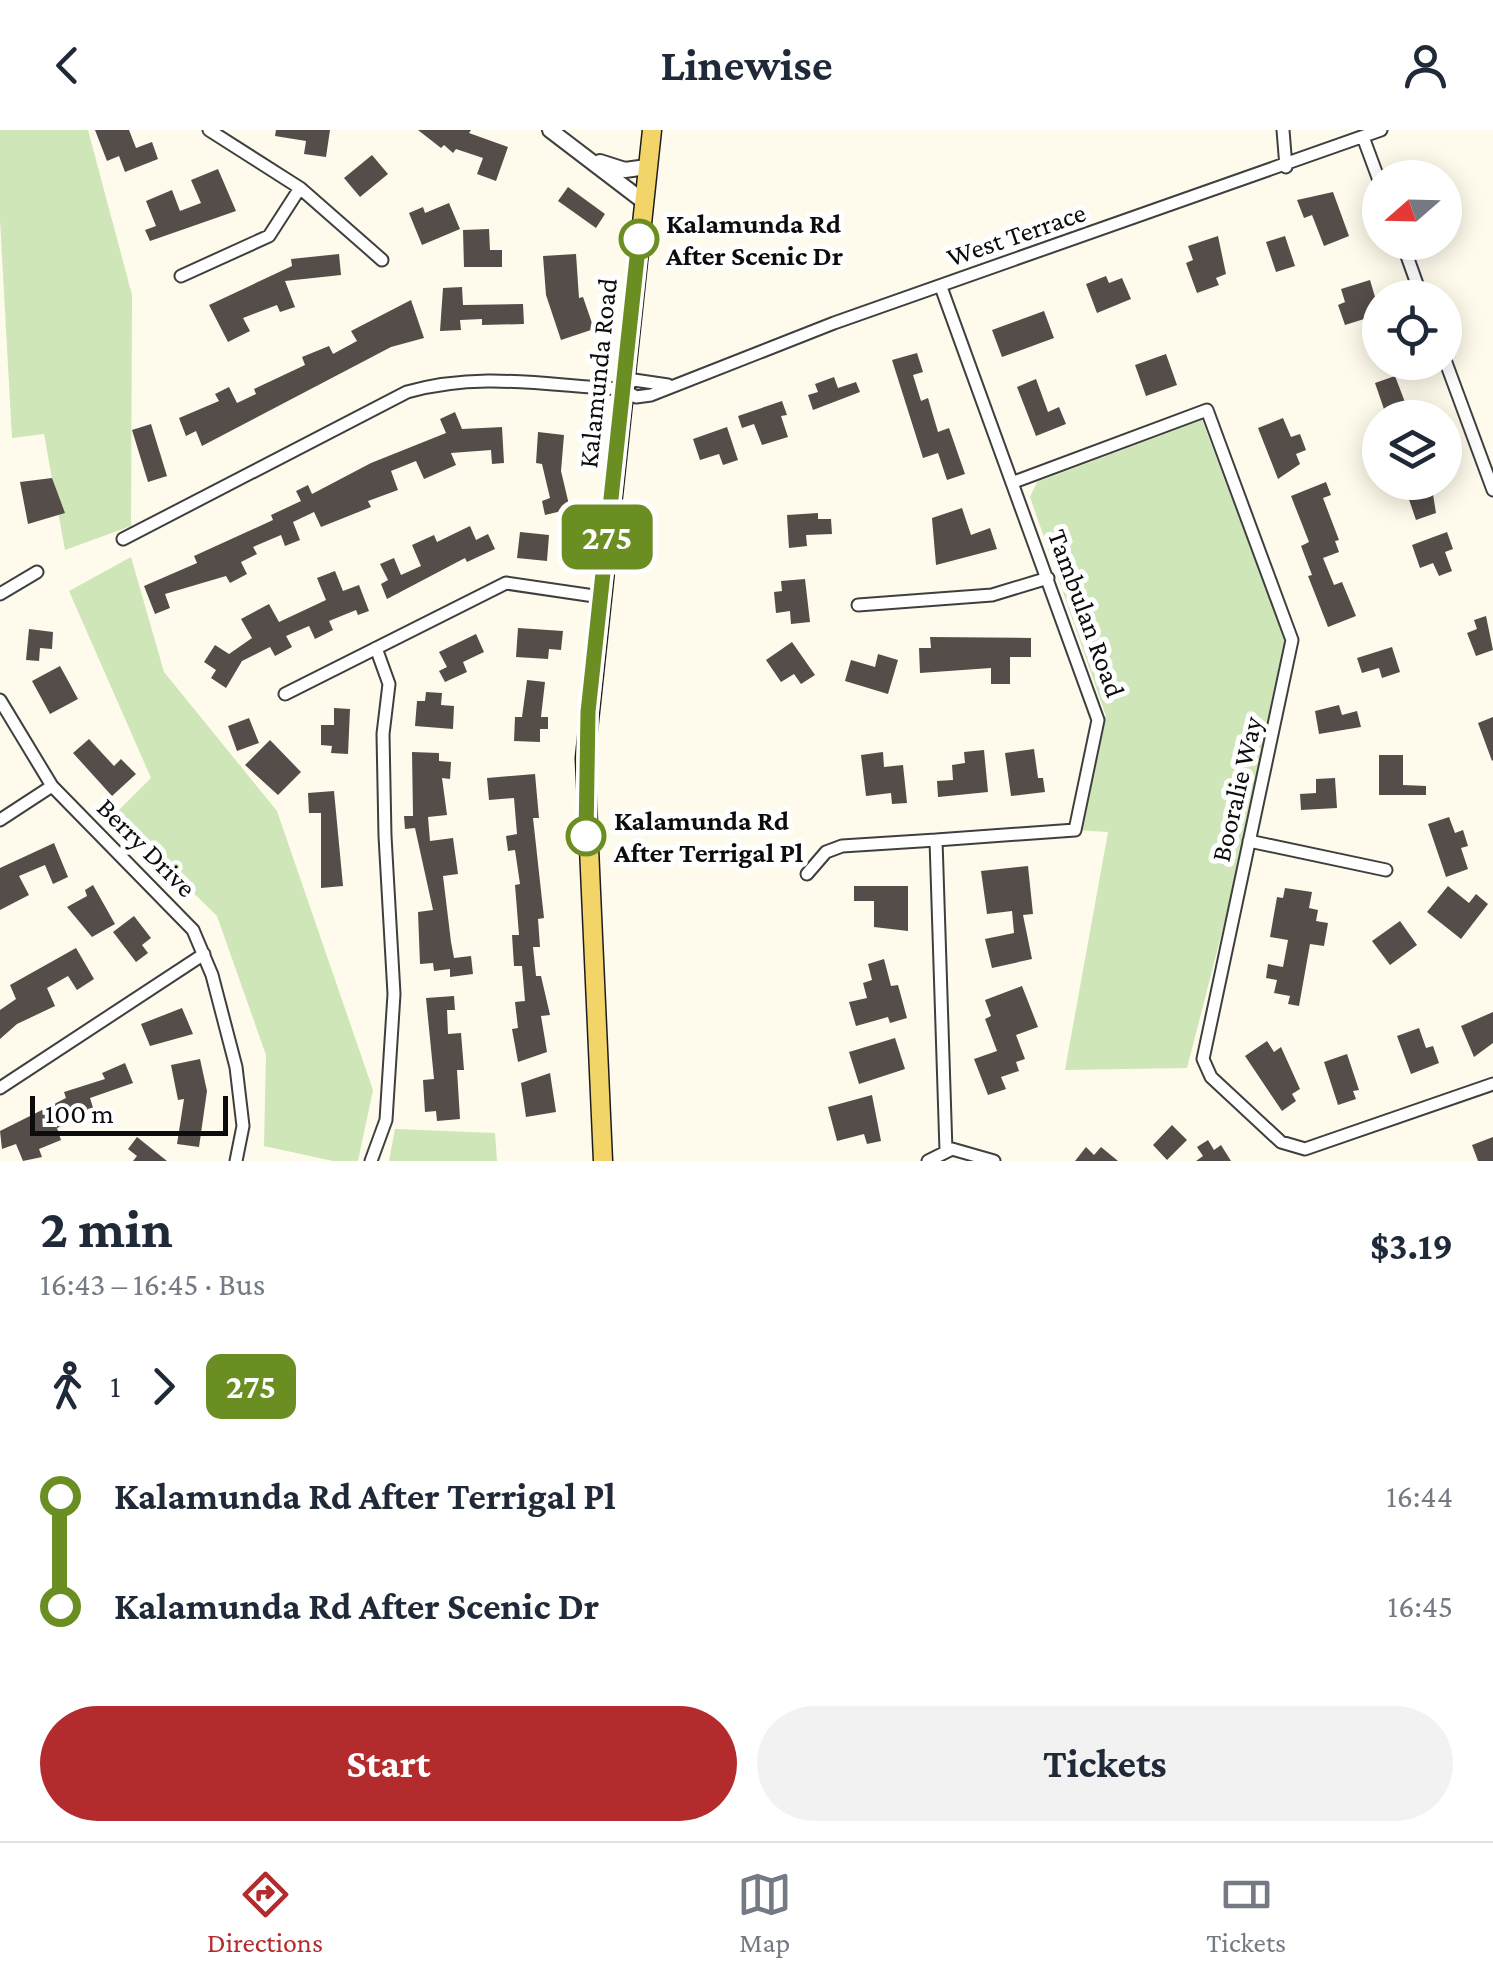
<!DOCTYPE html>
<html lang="en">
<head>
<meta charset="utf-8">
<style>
  body { margin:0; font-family:"Crimson Pro",serif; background:#f2f2f3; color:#1f2937; height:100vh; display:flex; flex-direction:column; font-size:38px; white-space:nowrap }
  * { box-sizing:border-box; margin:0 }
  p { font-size:32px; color:#747a83 }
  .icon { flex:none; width:55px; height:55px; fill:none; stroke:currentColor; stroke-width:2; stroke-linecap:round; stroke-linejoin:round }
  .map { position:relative; height:1031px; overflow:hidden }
  .side { display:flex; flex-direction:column; background:#fff; flex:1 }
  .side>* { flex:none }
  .badge { padding:0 20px; border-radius:15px; font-size:35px; line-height:65px }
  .needle { width:65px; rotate:250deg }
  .controls { position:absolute; left:1362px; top:30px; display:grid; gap:20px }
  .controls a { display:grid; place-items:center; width:100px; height:100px; border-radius:50%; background:#fff; box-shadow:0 5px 25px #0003; font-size:50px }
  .scale { position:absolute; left:30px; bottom:25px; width:198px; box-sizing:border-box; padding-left:10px; border:5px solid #0c0c0c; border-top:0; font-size:28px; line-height:35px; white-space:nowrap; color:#0c0c0c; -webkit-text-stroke:8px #fff; paint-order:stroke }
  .map>.badge { position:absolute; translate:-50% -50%; box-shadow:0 0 0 5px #fff }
  .legs { display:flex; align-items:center; gap:15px; height:110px; padding:0 40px; font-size:32px }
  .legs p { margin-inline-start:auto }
  .headline { display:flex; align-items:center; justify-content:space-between; height:170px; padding:0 40px }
  h1 { font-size:55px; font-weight:700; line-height:75px }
  .action { display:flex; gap:20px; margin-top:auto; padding:20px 40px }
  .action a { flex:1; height:115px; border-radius:60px; background:#b42b2e; color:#fff; font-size:40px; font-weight:700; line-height:115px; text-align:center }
  .action a+a { background:#f2f2f3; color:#1f2937 }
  ul { padding:0 40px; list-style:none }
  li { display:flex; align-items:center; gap:35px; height:110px; font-size:38px }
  li i { display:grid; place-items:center; width:15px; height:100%; margin:0 12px; background:currentColor }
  li i::after { content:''; width:25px; height:25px; margin:-12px; border:8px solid; border-radius:50%; background:#fff }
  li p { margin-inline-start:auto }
  li:first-child i { background:linear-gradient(#0000 50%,currentColor 0) }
  li:last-child i { background:linear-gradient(currentColor 50%,#0000 0) }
  header { display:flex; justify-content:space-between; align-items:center; height:130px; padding:0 40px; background:#fff; font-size:45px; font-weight:700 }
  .menu { display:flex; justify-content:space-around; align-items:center; height:140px; border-top:2px solid #e0e1e3; background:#fff; font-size:28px; color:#747a83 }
  .menu a { display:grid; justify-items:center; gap:5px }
  .menu .current { color:#b42b2e }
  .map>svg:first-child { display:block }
  .green { fill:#cee6b8 }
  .building { fill:#544d49 }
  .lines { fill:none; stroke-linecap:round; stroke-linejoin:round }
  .minor-casing { stroke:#3f3f3f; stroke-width:15 }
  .tertiary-casing { stroke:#3f3f3f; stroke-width:18 }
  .primary-casing { stroke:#1d1d1d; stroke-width:21 }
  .minor { stroke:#fff; stroke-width:11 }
  .tertiary { stroke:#fff; stroke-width:14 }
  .primary { stroke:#f2d468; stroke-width:18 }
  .line-1-casing { stroke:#fff; stroke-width:22 }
  .line-1 { stroke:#6b8e23; stroke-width:15 }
  .stop-1-dot { fill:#fff; stroke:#6b8e23; stroke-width:5 }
  .labels { text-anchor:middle; stroke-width:10; stroke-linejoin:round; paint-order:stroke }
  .stop-label { font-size:28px; font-weight:bold; fill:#0c0c0c; stroke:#fff; text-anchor:start }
  .street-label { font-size:28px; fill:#0c0c0c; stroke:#fff }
</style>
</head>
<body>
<header><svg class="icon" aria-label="back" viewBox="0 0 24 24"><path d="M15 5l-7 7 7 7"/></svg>Linewise<svg class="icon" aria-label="person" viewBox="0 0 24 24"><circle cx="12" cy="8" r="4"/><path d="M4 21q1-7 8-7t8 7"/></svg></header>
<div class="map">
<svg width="1493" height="1031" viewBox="0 0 1493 1031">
  <rect width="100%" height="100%" fill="#fefbec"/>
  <path class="green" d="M0 0H88L132 165 131 396 65 420 44 304 12 308 0 90Z
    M1202 290 1285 510 1281 573 1187 938 1065 940 1108 702 1075 700 1098 590 1106 586 1030 367 1037 352Z
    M131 427 164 542 277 681 373 960 358 1031H333L264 1016 266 925 217 786 114 685 151 648 69 461Z
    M395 999 495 1003 497 1031H389Z"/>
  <path class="building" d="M95 0H129L136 18 152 12 158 29 125 42 119 26 107 31Z
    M276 0H330L326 27 304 24 306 11 275 6Z
    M418 0H471L469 3 508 17 496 51 477 44 483 28 456 19 453 23 444 15 441 18Z
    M372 25 388 44 360 67 344 48Z
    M218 39 236 81 150 111 145 100 156 96 146 71 172 60 180 81 201 73 191 50Z
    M568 57 605 84 596 98 558 71Z
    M1333 62 1349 106 1324 116 1312 85 1304 88 1297 70Z
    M449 73 460 99 422 115 409 83 423 77 425 83Z
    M489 99 490 120H502V137H464L463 100Z
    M1218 106 1226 144 1216 148 1219 155 1197 163 1186 133 1193 130 1188 116Z
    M1285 106 1295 136 1276 142 1266 112Z
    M339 124 341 145 285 151 295 177 280 182 277 175 243 188 250 201 228 212 209 175 292 136 291 129Z
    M576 124 579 168 583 167 594 199 561 210 546 165 543 126Z
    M1106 146 1109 153 1122 148 1131 169 1097 183 1086 154Z
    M1370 150 1380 184 1345 195 1338 175 1345 172 1341 159Z
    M462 157 463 175 523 174 524 194 482 195V189L460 190 461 200 440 201 443 158Z
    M411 170 424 208 391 217 202 316 196 301 186 306 179 288 219 271 215 264 229 257 237 273 256 264 254 259 305 235 302 227 329 216 333 224 357 211 351 201Z
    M1044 181 1054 208 1002 227 992 200Z
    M917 223 923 242 913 245 921 271 928 268 938 302 949 298 965 344 947 350 938 323 923 328 892 230Z
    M1166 224 1177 255 1146 266 1135 235Z
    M1395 246 1411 288H1387L1375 253Z
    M834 247 838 258 856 252 860 262 813 280 808 265 818 262 815 254Z
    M1036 249 1048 282 1059 277 1066 294 1036 306 1017 257Z
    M782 271 787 285 781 286 788 307 762 315 754 294 742 298 738 286Z
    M455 282 462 299 502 297 504 333 492 334 491 320 451 323 456 335 424 349 416 331 391 341 398 360 368 371 371 377 321 397 314 382 293 392 300 410 285 416 281 405 253 417 257 424 241 432 247 444 230 453 226 446 165 464 170 478 155 484 144 456 197 433 194 426 273 390 271 385 301 371 296 361 308 355 312 364 371 333 446 303 440 289Z
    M1283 288 1291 307 1300 304 1306 320 1296 324 1300 334 1278 349 1258 298Z
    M151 294 167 346 148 352 132 300Z
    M727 297 738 330 723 335 719 324 700 330 693 309Z
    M538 302 564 305 561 341 570 379 545 385 542 371 550 368 542 334 536 333Z
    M52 348 65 383 28 394 20 352Z
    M1326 352 1331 365 1323 368 1339 410 1335 411 1339 422 1323 428 1334 455 1342 452 1356 486 1328 497 1308 446 1312 445 1301 416 1309 412 1291 366Z
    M1403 352H1431L1436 383 1416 390Z
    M962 378 971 405 990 398 997 419 936 435 932 388Z
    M818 383V389H831L832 404 806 405 807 416 789 418 787 385Z
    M470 396 476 410 488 404 495 419 467 432 465 428 387 469 381 454 388 450 380 434 394 428 401 445 421 436 412 415 434 405 437 412Z
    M520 402 549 405 547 431 517 428Z
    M1447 402 1453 419 1445 422 1452 441 1439 446 1433 433 1420 438 1412 415Z
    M335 441 343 461 359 455 369 481 358 485 356 480 329 491 333 500 315 509 309 496 286 506 292 517 275 526 270 517 242 531 226 558 211 548 216 540 204 532 215 515 229 524 252 508 241 489 269 474 279 492 326 470 317 448Z
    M805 449 810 492 791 494 790 481 776 483 774 462 782 461 781 451Z
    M1486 486 1493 520 1476 526 1467 503 1477 499 1474 490Z
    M518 498 563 501 561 520 549 519 548 529 516 527Z
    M29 499 53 502 52 519 40 518 39 531 26 530Z
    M476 504 484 522 463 532 467 542 445 552 439 541 447 537 439 522Z
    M930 507 1031 508V527H1010V554H991V538L920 543 919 518H931Z
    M792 512 815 545 801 554 794 544 781 552 766 530Z
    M1392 517 1400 542 1382 548 1379 538 1362 543 1357 528Z
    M878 524 898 530 888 564 845 551 851 530 875 537Z
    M60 536 78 569 50 584 32 551Z
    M527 550 545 552 541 587H548V599H540V612L514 611 515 587H522Z
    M426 562 442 563 441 575 454 576 453 599 415 596 417 571H425Z
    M1339 575 1342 585 1357 581 1361 597 1319 604 1315 581Z
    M334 578 350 579 348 624 331 623 332 616 321 615V595H334Z
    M1493 587V630L1492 631 1478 593Z
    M249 588 259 613 237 621 228 596Z
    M89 609 114 636 121 629 136 644 112 666 73 623Z
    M270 610 301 642 278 665 245 635Z
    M1034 619 1038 648H1043L1045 662 1011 666 1005 623Z
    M984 620 988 662 938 667 937 651 953 650 952 635 965 633 964 622Z
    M412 622 439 623V631L451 632 450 649 442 648 447 685 428 687 430 711 453 708 458 744 443 746 451 812 454 828 471 826 473 844 450 847V839L434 841 433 833 420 834 418 782 433 780 415 698 405 699 404 686H413Z
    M883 622 884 637 903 635 907 673 892 674 891 663 866 666 861 625Z
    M1379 625H1403V655L1426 656V665H1379Z
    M535 644 539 688H533L544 788 538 789 540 817H533L536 846H541L550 885 541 886 547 922 518 932 512 899 518 898 515 872 525 871 522 836H514L512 805H519L515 755 520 754 515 720 508 721 506 706 517 704 514 668 489 670 487 648Z
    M1335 648 1337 678 1301 680 1300 664 1316 663V649Z
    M334 661 343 756 321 758V683H309L308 663Z
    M1449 687 1455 703 1463 700 1468 716 1461 718 1468 739 1446 747 1428 694Z
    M54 713 68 747 53 754 45 735 19 746 29 765 0 780V738Z
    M1028 736 1033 784 1023 785 1032 829 992 838 985 809 1014 803 1012 781 987 784 981 741Z
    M93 755 115 794 92 807 67 777 87 766 85 760Z
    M854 756H908V801L874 797V771H854Z
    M1448 756 1469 773 1476 764 1488 774 1461 809 1427 782Z
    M1285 758 1312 762 1309 778 1318 780 1316 791 1328 793 1324 816 1310 814 1299 876 1288 874 1290 866 1274 863 1277 850 1266 848 1268 834 1283 837 1288 810 1270 807 1277 767 1283 768Z
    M134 786 151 808 142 815 148 823 136 832 113 802Z
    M1400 791 1417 815 1390 835 1372 811Z
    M76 818 94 849 77 860 68 846 47 858 55 876 17 894 0 909V880L16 869 10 855Z
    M884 829 891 856 898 855 907 888 890 893 888 887 856 896 849 872 867 868 863 853 872 850 868 834Z
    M1022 856 1038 897 1016 905 1025 929 1016 932 1019 941 1001 947 1006 959 988 965 974 929 997 921 985 889 991 886 985 870Z
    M454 866 455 880H447L448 904 461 903 464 940H457L460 989 437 991 436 981 425 982 423 950 434 949 426 868Z
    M182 878 193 904 150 916 141 894Z
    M1493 882V913L1474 927 1461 896Z
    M1419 898 1426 918 1433 916 1439 933 1411 944 1397 906Z
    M895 908 905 939 859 954 849 922Z
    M1267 911 1274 922 1281 917 1300 959 1292 964 1296 971 1282 981 1245 926Z
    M1347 924 1359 960 1353 961 1356 969 1338 975 1324 932Z
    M200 929 207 961 199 1017 177 1014 184 969 178 970 171 935Z
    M125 933 133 953 90 968 95 984 57 998 61 1010 39 1019 42 1027 23 1031 16 1014 2 1019 0 1001 66 968 64 962 105 949 102 943Z
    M550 943 556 982 526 987 521 953Z
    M872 965 881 1011 867 1014 864 1004 837 1011 828 977Z
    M1172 995 1187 1010 1167 1030 1153 1015Z
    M137 1007 167 1031H133L137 1026 128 1019Z
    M1493 1007V1031H1478L1472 1015Z
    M1208 1010 1214 1020 1221 1015 1231 1031H1196L1203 1026 1197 1017Z
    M1086 1017 1094 1025 1101 1017 1118 1031H1075Z"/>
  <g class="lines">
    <g class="minor-casing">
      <path id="minor" d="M209 0 300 58 382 130
        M1283 0 1286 37
        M1363 7 1380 53
        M1402 112 1422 168
        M181 146 269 106 300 58
        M941 157 1098 590 1075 700 936 710 946 1021
        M1445 230 1493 360
        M625 257 634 250 668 255
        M1014 352 1207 280 1292 510 1203 929 1211 947 1281 1012 1305 1019 1493 954
        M123 409 407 262C482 241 548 256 623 259L636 267 651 265 834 193 1381 0
        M0 464 37 442
        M858 475 992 465 1048 448
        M285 564 506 453 601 467
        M0 570 52 656 193 800 212 845 236 937 243 996 236 1031
        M0 690 52 656
        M1249 711 1386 740
        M807 744 826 722 842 716 936 710
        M0 958 204 824
        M371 1031 386 990 394 864 385 706 383 604 389 554 376 518
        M928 1031 952 1019 994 1031"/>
    </g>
    <g class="tertiary-casing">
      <path id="tertiary" d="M550 0 643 71
        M600 32 625 40 647 37"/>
    </g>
    <g class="primary-casing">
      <path id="primary" d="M603 1031 585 628 652 0"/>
    </g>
    <use href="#minor" class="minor"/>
    <use href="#tertiary" class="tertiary"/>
    <use href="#primary" class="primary"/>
  </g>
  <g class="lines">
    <g class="line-1-casing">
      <path id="line-1" d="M586 706 588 582 639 109"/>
    </g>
    <use href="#line-1" class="line-1"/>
  </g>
  <g class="stop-1-dot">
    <circle cx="639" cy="109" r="18"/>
    <circle cx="586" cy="706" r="18"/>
  </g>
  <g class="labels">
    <g class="stop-label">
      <text x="666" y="103">Kalamunda Rd<tspan x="666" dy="32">After Scenic Dr</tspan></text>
      <text x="614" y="700">Kalamunda Rd<tspan x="614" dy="32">After Terrigal Pl</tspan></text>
    </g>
    <g class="street-label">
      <text transform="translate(1016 104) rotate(-19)" y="10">West Terrace</text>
      <text transform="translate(597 243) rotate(-84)" y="10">Kalamunda Road</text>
      <text transform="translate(1087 483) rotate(70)" y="10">Tambulan Road</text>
      <text transform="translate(1236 659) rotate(-77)" y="10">Booralie Way</text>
      <text transform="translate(147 717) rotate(45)" y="10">Berry Drive</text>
    </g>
  </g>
</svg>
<div class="controls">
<a><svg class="needle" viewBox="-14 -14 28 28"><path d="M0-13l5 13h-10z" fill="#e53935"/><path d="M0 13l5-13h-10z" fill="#747a83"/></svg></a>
<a><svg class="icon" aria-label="locate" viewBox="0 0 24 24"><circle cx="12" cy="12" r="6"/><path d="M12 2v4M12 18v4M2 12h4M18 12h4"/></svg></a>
<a><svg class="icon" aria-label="layers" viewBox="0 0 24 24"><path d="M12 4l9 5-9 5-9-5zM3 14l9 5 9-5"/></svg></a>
</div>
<div class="scale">100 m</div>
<b class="badge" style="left:607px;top:407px;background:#6b8e23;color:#fff">275</b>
</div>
<section class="side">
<div class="headline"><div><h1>2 min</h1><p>16:43 – 16:45 · Bus</p></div><b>$3.19</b></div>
<div class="legs"><svg class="icon" aria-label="walk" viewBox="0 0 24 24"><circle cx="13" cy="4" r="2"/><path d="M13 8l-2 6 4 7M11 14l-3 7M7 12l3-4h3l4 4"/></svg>1<svg class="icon" aria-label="forward" viewBox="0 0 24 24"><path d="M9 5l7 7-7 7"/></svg><b class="badge" style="background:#6b8e23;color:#fff">275</b></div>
<ul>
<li><i style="color:#6b8e23"></i><b>Kalamunda Rd After Terrigal Pl</b><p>16:44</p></li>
<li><i style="color:#6b8e23"></i><b>Kalamunda Rd After Scenic Dr</b><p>16:45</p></li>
</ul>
<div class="action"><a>Start</a><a>Tickets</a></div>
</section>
<nav class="menu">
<a class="current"><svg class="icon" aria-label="directions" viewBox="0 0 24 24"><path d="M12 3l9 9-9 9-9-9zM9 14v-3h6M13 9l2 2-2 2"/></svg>Directions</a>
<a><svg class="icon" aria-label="map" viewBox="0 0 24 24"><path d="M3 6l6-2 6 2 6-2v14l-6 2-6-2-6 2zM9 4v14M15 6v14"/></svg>Map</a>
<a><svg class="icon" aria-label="tickets" viewBox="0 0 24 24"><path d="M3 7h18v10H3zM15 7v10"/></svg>Tickets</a>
</nav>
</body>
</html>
